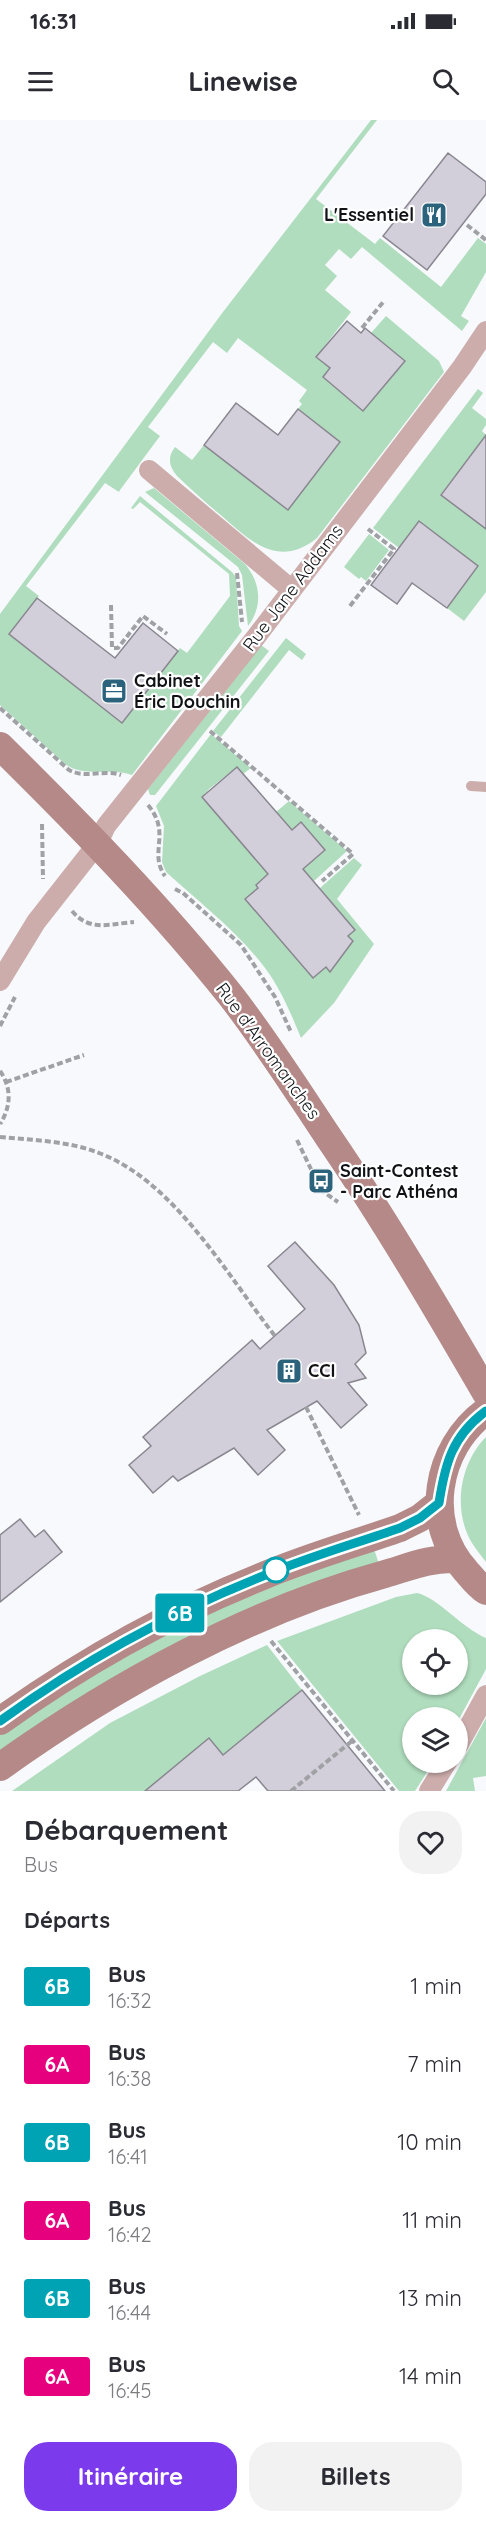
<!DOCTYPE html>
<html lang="fr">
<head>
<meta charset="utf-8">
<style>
  body { margin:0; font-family:Quicksand,sans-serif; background:#f2f2f3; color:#2b2b33; height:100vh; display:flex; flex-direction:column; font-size:22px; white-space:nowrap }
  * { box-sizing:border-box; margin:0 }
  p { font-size:20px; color:#7c7c81 }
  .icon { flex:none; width:33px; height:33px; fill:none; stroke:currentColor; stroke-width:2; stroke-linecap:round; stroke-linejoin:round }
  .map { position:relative; height:1671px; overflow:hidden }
  .sheet { display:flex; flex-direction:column; background:#fff; flex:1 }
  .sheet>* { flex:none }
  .badge { padding:0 12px; border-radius:4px; font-size:21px; line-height:39px }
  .buttons { position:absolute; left:402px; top:1509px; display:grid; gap:12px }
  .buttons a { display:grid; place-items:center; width:66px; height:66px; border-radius:50%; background:#fff; box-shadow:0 2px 4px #0004; font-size:30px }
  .map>.badge { position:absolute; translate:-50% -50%; box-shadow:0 0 0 3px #fff }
  h2 { padding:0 24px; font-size:22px; line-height:54px }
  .round { display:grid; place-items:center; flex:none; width:63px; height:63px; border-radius:24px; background:#f2f2f3 }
  .summary { display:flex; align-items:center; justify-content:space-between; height:102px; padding:0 24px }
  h1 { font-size:28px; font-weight:700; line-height:45px }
  .button { display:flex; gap:12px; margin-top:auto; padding:12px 24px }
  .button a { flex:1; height:69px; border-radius:24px; background:#7c3aed; color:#fff; font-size:24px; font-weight:700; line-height:69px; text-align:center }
  .button a+a { background:#f2f2f3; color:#2b2b33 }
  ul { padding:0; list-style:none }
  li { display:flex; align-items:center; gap:18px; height:78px; padding:0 24px }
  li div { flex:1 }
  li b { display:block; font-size:22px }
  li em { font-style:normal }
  li .badge { min-width:66px; font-weight:700; text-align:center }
  .status { display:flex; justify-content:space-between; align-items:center; height:42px; padding:0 30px; background:#fff; direction:ltr }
  .status svg { height:16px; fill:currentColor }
  header { display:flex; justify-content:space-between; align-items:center; height:78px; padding:0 24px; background:#fff; font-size:27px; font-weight:700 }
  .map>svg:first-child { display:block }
  .green { fill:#b0ddbe; fill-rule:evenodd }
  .building { fill:#d2cfda; stroke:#898690; stroke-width:1.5 }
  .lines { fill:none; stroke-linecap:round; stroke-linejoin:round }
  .path { stroke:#9fa1a5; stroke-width:4; stroke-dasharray:6 3; stroke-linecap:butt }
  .service { stroke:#ccadac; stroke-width:10 }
  .minor { stroke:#ccadac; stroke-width:20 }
  .secondary { stroke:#b48987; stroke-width:28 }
  .line-casing { stroke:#fff; stroke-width:14 }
  .line { stroke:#00a3b4; stroke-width:9 }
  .stop-dot { fill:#fff; stroke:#00a3b4; stroke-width:3 }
  .labels { text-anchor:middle; stroke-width:4.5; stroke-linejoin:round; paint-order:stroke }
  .poi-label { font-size:18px; font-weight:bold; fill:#101215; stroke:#fff; text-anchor:start }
  .street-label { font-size:18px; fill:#101215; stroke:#fff }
</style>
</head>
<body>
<div class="status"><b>16:31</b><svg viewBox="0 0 49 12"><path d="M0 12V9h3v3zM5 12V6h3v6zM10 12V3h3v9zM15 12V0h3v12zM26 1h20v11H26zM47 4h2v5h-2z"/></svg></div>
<header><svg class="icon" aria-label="menu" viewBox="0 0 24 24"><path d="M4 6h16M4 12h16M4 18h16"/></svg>Linewise<svg class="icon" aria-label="search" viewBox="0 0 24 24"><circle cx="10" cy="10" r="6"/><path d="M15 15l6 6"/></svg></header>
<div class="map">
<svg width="486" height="1671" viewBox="0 0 486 1671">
  <rect width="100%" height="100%" fill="#f7f9fd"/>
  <path class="green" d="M371 0H377L316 79 375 124 380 118 441 167 478 118 486 124V152L461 196 469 201 462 211 362 127 351 139 339 129 325 145 337 156 325 170 351 192 316 237 324 244 329 240 333 244 323 257 363 290 405 242 371 213 386 196 439 241 444 252 317 418C280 448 252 423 223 397 207 384 192 370 177 356 169 346 167 338 175 327L192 340 204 325 288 390 340 322 298 289 302 284 299 281 307 270 238 218 227 233 213 222 148 307 160 316 120 370 119 372 105 363 26 466 39 476 9 514 122 602 180 528 187 533 230 476 229 454 140 382 133 389 131 388 140 376 232 452 236 457 239 506 242 511 132 655C110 647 84 658 65 644L0 585V494L223 192Z
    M478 269 483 273 472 288 486 299V305L482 311 486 315 441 374 486 409V472L464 501 447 488 478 446 419 402 399 428 373 408Z
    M154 368 245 444C261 463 263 486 248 506L242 455 238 447 145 372Z
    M369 414 389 430 366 461 361 457 359 459 344 447Z
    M286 518 306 534 302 540 289 530 221 617 213 611Z
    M261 525 269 531 155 675H150L148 669Z
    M211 614 251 648 243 654 237 647 209 669 202 677 268 754 256 765 258 768 245 779 313 858 326 847 331 851 353 821 348 816 355 810 320 768 354 738 362 745 337 779 374 824 334 883 301 918C291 894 281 869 265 848 238 812 200 783 166 752L162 742 164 706 156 686Z
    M289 681 347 731 314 761 303 749 325 730 301 702 292 710 276 692Z
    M486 1317V1442C481 1436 476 1429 472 1423 452 1390 460 1343 486 1317Z
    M373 1426 379 1444 0 1634V1611L167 1510Z
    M417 1473C437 1477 462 1508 486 1518V1549L458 1601V1598H412V1642L433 1643 415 1671H399L277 1521 396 1477ZM412 1520H458V1564H412Z
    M267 1525 302 1570 240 1637 145 1671H12L110 1603 200 1556Z
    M486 1598V1656L473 1658 475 1671H446Z"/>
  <path class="building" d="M448 33 486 62V74L427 150 383 116Z
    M347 201 361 213 365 208 405 241 363 291 323 257 330 248 316 237Z
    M236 283 278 315 298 289 340 322 288 390 204 325Z
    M486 315V409L441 375Z
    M419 401 478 446 447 488 412 463 397 484 371 465Z
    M37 478 115 538 143 503 178 531 122 603 9 514Z
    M237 647 292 710 301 702 325 730 303 749 355 810 348 816 353 821 330 852 326 847 313 858 245 779 258 768 256 765 268 754 202 677Z
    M295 1122 334 1165 359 1205 366 1233 355 1244 366 1258 348 1263 367 1285 341 1308 317 1281 267 1310 285 1330 258 1355 234 1328 178 1361 173 1356 153 1373 129 1345 151 1326 143 1317 252 1220 260 1229 305 1189 268 1146Z
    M20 1399 35 1417 44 1410 62 1432 0 1482V1415Z
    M302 1570 385 1671H268L256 1657 238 1671H145L209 1618 223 1635Z"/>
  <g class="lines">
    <path class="path" d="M467 105 486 120
      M362 208 384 181
      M237 453 242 502
      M111 485 112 528H118L143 496 167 514
      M350 486 394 429 368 409
      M0 588 69 650C85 659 104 649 121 655
      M210 611 353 734 322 761
      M148 685C172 714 148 732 165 756
      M42 704 43 759
      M175 769 183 773 241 825 275 877 291 912
      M72 791C90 812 108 804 134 802
      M0 906 15 877
      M0 951C12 968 11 987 0 1004
      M6 962 84 935
      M0 1017C32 1020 69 1021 99 1033 174 1061 227 1155 275 1216
      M297 1020 321 1070 338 1082
      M306 1287 359 1395
      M271 1521 394 1671
      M291 1671 352 1621"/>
    <path class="service" d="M471 666 486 667"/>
    <path class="minor" d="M149 350 291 469
      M0 861 36 802 98 723 106 706 256 517 462 247 486 211
      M458 1626 486 1575
      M429 1671 447 1642"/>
    <path class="secondary" d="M0 626C81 706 160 787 231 876 266 921 297 970 329 1018 385 1100 436 1187 486 1273
      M486 1291C435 1328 423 1404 466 1451 472 1458 478 1466 486 1471
      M0 1601C81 1543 170 1493 263 1456 308 1437 354 1424 400 1408L420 1398 439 1383
      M0 1647C113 1566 250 1491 385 1454 409 1447 430 1438 455 1439"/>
  </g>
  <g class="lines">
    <g class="line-casing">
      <path id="line" d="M0 1601C80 1543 170 1493 263 1456 308 1437 354 1424 400 1408L420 1398 439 1383C445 1344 452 1316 486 1291"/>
    </g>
    <use href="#line" class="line"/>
  </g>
  <defs>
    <g id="restaurant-square" transform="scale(1.35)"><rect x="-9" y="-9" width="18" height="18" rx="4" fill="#2b637d" stroke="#fff"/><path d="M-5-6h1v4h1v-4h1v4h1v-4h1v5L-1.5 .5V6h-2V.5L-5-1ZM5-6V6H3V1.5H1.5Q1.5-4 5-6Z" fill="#fff"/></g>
    <g id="office-square" transform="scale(1.35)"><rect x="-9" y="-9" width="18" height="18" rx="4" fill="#2b637d" stroke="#fff"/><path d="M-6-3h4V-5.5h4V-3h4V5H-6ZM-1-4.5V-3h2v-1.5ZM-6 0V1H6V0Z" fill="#fff"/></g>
    <g id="bus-square" transform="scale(1.35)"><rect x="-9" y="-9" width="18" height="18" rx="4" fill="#2b637d" stroke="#fff"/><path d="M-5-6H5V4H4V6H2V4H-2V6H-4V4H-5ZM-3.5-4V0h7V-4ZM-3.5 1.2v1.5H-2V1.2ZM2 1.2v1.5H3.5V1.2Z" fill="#fff"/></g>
    <g id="building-square" transform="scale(1.35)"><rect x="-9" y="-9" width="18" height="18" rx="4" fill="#2b637d" stroke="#fff"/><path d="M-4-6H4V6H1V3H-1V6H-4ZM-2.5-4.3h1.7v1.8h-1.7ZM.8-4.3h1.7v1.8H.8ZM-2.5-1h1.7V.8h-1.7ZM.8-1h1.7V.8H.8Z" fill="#fff"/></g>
  </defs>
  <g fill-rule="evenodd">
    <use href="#restaurant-square" x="434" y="95"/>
    <use href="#office-square" x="114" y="571"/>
    <use href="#bus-square" x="321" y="1061"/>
    <use href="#building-square" x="289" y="1251"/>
  </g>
  <circle class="stop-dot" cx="276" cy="1450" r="12"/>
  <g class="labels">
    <g class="poi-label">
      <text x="414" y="101" text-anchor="end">L'Essentiel</text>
      <text x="134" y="567">Cabinet<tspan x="134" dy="21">Éric Douchin</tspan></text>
      <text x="340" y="1057">Saint-Contest<tspan x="340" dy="21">- Parc Athéna</tspan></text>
      <text x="308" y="1257">CCI</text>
    </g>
    <g class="street-label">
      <text transform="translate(293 468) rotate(-53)" y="6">Rue Jane Addams</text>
      <text transform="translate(268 931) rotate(54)" y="6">Rue d'Arromanches</text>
    </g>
  </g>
</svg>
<div class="buttons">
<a><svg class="icon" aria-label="locate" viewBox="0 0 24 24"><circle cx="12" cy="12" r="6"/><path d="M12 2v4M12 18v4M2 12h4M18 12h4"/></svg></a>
<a><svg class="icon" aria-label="layers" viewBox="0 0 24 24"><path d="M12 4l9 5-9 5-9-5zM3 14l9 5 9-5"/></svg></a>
</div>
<b class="badge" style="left:180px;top:1493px;background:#00a3b4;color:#fff">6B</b>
</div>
<section class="sheet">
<div class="summary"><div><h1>Débarquement</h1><p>Bus</p></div><a class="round"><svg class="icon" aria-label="heart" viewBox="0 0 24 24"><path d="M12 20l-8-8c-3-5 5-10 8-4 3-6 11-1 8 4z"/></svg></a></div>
<h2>Départs</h2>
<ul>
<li><span class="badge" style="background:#00a3b4;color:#fff">6B</span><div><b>Bus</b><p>16:32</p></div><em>1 min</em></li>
<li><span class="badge" style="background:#e6007e;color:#fff">6A</span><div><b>Bus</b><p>16:38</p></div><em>7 min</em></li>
<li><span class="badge" style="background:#00a3b4;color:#fff">6B</span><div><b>Bus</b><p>16:41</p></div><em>10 min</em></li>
<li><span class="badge" style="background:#e6007e;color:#fff">6A</span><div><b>Bus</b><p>16:42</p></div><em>11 min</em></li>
<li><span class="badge" style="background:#00a3b4;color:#fff">6B</span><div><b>Bus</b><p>16:44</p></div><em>13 min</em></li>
<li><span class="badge" style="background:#e6007e;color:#fff">6A</span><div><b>Bus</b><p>16:45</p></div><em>14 min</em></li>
</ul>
<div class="button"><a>Itinéraire</a><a>Billets</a></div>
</section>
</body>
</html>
